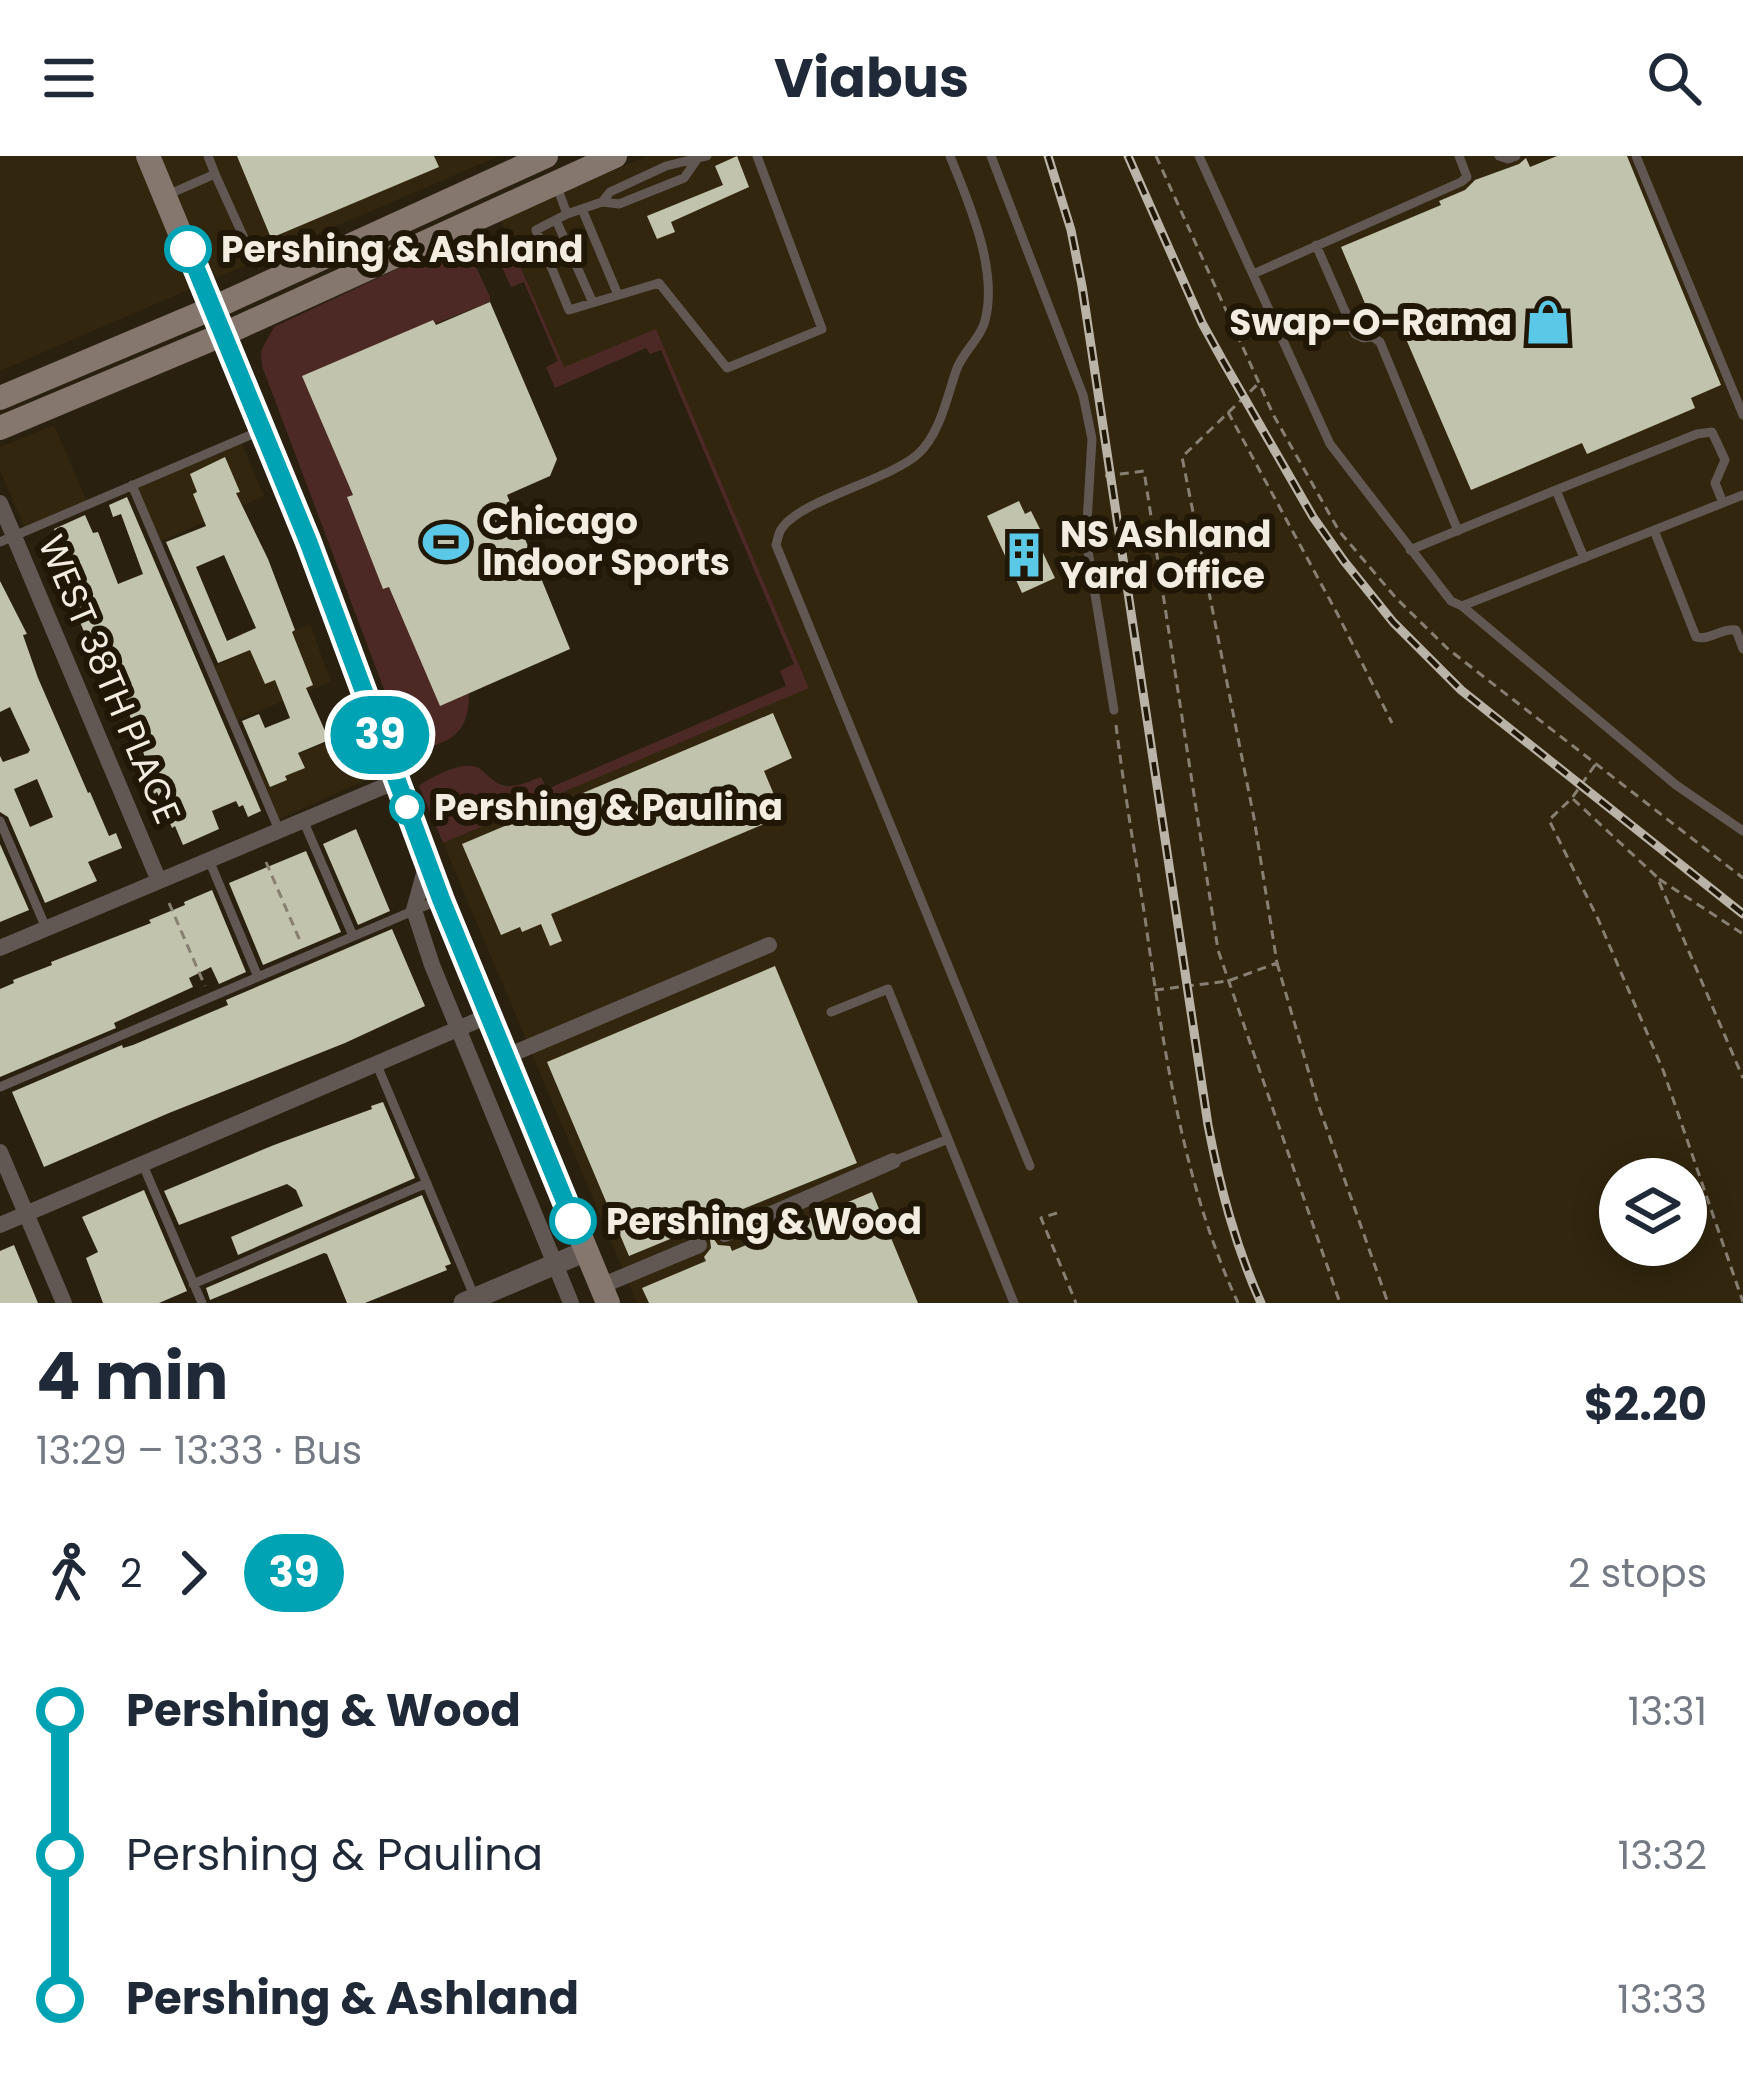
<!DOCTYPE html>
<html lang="en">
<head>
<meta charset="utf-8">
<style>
  body { margin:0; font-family:Poppins,sans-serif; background:#f2f2f3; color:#1f2937; height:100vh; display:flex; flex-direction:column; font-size:45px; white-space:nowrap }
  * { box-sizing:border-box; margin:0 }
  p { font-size:39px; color:#747a83 }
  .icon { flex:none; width:66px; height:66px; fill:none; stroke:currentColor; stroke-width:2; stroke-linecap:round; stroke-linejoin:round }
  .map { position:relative; height:1147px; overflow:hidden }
  .panel { display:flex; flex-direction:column; background:#fff; flex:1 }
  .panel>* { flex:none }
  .badge { padding:0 24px; border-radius:39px; font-size:42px; line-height:78px }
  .fabs { position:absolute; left:1599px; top:1002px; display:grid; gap:24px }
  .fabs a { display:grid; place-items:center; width:108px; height:108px; border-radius:50%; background:#fff; box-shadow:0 6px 30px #0003; font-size:60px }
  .map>.badge { position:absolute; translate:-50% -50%; box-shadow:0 0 0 6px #fff }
  .legs { display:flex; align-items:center; gap:18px; height:132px; padding:0 36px; font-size:39px }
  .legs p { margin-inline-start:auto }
  .headline { display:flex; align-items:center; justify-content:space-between; height:204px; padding:0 36px }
  h1 { font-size:66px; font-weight:700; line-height:90px }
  ul { padding:0 36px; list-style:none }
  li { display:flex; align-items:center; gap:42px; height:144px; font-size:45px }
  li i { display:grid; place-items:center; width:18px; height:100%; margin:0 15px; background:currentColor }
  li i::after { content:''; width:30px; height:30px; margin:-15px; border:9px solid; border-radius:50%; background:#fff }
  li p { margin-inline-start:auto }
  li:first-child i { background:linear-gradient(#0000 50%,currentColor 0) }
  li:last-child i { background:linear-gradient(currentColor 50%,#0000 0) }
  header { display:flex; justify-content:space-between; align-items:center; height:156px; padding:0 36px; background:#fff; font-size:54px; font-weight:700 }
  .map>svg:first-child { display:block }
  .built { fill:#32260e; fill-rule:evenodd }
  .green { fill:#4c2925 }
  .building { fill:#c2c3ac; fill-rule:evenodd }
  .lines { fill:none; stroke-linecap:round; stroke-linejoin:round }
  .path { stroke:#877f71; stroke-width:3; stroke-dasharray:9 6; stroke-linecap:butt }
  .service { stroke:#615853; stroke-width:9 }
  .minor { stroke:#615853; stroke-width:16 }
  .tertiary { stroke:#615853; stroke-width:21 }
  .secondary { stroke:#85776e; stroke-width:24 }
  .rail-casing { stroke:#bab3a7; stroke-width:9 }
  .rail { stroke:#201706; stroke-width:4.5; stroke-dasharray:14; stroke-linecap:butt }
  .line-1-casing { stroke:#fff; stroke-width:27 }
  .line-1 { stroke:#00a3b4; stroke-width:18 }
  .stop-1-dot { fill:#fff; stroke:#00a3b4; stroke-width:6 }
  .labels { text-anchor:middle; stroke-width:12; stroke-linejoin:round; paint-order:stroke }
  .stop-label { font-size:36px; font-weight:bold; fill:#f2ece1; stroke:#201706; text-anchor:start }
  .poi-label { font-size:36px; font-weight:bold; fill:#f2ece1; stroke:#201706; text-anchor:start }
  .street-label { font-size:36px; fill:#f2ece1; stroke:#201706 }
</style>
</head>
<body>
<header><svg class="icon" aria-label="menu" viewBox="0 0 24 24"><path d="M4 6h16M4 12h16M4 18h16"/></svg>Viabus<svg class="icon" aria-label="search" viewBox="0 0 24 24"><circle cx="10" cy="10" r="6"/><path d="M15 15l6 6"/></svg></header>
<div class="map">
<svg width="1743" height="1147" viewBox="0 0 1743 1147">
  <rect width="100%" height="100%" fill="#29200f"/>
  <path class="built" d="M0 0H499L0 215Z
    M647 0H1743V1147H637L443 687 809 531 656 174 564 212 501 64ZM1620 1023H1686V1089H1620Z
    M54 269 88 348 26 375 0 315V291Z
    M240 284 264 340 157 387 132 329Z
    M310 468 331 526 232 566 210 512Z
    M348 577 366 624 275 665 254 617Z"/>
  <path class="green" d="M506 77 564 211 656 173 809 532 443 687 419 630C431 621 461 605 477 611 485 615 492 626 502 629 515 633 529 625 541 621L547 633 786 530 780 515 794 508 661 194 650 198 646 192 555 232 546 211 558 205 524 126 511 131 490 85Z
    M463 82 490 141V146L303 220 353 339 348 341 384 433 389 431 469 537C469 584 446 586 408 597L262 210 261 195 274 171Z"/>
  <path class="building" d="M237 0H434L439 11 271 82Z
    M737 0 749 31 671 66 675 76 657 83 647 60 723 29 715 10Z
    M1557 0H1627L1721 229 1691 242 1695 252 1587 298 1582 287 1471 334 1397 162 1375 171 1341 91 1441 49 1439 45 1465 34 1475 24 1519 8 1526 2 1530 11Z
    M490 146 557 303 550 320 507 339 570 493 440 550 389 431 383 433 347 341 353 339 302 220 433 164 436 169Z
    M225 301 240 336 236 337 268 403 295 474 292 476 313 529 306 532 329 584 298 597 305 612 285 620 287 624 270 631 242 565 259 558 265 572 290 562 275 524 265 528 250 494 218 507 166 386 206 370 193 338 197 336 190 318ZM224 399 256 472 227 485 196 411Z
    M127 341 261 655 248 661 243 649 239 651 236 645 212 655 219 673 183 689 175 670 172 672 157 636 152 639 138 605 145 602 140 585 103 493 93 497 72 447 82 443 54 373 85 359 93 377 98 376 118 428 143 418 121 358 113 361 109 349Z
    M1019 345 1025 358 1031 355 1040 373 1033 376 1055 422 1022 437 987 360Z
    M0 425 27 478 23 479 38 522 88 637 90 636 109 680 116 677 122 692 88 706 97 725 45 747 8 661 0 656V600L3 606 28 597 30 594 10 551 0 556ZM37 623 53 661 30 671 14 633Z
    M773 557 792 602 764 615 783 660 551 758 562 785 550 790 541 768 522 776 520 771 501 779 462 688Z
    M356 673 390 755 358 769 323 688Z
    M0 688 29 754 0 766Z
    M306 695 341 776 263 809 229 727Z
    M212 734 246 816 219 828 211 811 189 822 193 831 114 867 116 872 0 921V833L14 827 13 824 52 809 51 806 151 767 149 764 185 749 184 746Z
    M392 773 425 850 345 887 169 957 44 1011 12 936 122 889 123 892 133 889 228 849 226 844Z
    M775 810 857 1007 718 1063 720 1066 714 1071 713 1082 718 1089 730 1090 732 1095 872 1036 918 1147H649L642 1132 706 1105 704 1101 711 1092 710 1083 702 1077H694L692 1074 629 1100 547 906Z
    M383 946 415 1022 238 1099 231 1081 303 1050 296 1034 287 1028 179 1069 164 1035 274 989 372 953 371 950Z
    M144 1034 187 1135 159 1147H103L86 1102 98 1096 82 1061Z
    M422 1039 451 1108 445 1110 447 1114 365 1147H347L327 1098 324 1097 210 1144 206 1132Z
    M14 1089 38 1147H0V1095Z"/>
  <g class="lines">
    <path class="path" d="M1156 0 1274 260 1339 375 1396 442 1448 493 1743 722
      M1228 256 1338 459 1392 567
      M1105 320 1144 315 1218 794 1340 1147
      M1116 569C1124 634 1135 697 1145 762 1163 889 1183 1029 1238 1147
      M1595 609 1572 642 1549 664 1598 763 1663 914 1743 1146
      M1573 643 1657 721 1743 922
      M266 706 301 787
      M1659 723 1743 778
      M169 747 205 830
      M1277 807 1318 948 1388 1147
      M1155 834 1228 825 1277 807 1254 662 1182 301 1259 227
      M1057 1057 1041 1062 1076 1147"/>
    <path class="service" d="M950 0C969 47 1000 117 984 168 978 185 962 197 956 215 947 241 940 278 918 298 889 324 801 344 782 372 778 377 778 383 776 389L1030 1010
      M991 0 1083 239 1092 283 1086 383 1114 554
      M1199 0 1330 288 1451 445 1462 450
      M1499 0 1508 3 1516 0
      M1636 0 1743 259
      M215 18 244 82
      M556 28 567 58 602 46 610 36 666 10 707 0
      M165 40 215 18 208 0
      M602 46 619 48 684 22 696 5
      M582 53 618 139
      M567 58 536 74 569 154 659 127 727 212 822 173 757 0
      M556 64 593 147
      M1316 89 1355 178 1363 182 1373 181 1380 186 1458 375
      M1253 118 1461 26 1467 21 1459 0
      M132 329 279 674
      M1743 339 1462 450 1676 629 1743 675
      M1654 374 1696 481C1709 485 1721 472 1736 474L1743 493
      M0 386 260 275
      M1410 394 1556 334
      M1584 402 1556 334 1697 278 1712 276 1725 304 1715 327 1723 347
      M303 664 353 780
      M0 665 46 772
      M209 704 258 821
      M831 856 888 833 948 983
      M377 909 475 1142
      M0 931 441 743
      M893 1005 948 983 1014 1147
      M143 1009 202 1147
      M193 1128 427 1027"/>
    <path class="minor" d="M0 347 159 725
      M427 707 414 754 432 809 571 1147
      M0 792 397 625
      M505 901 769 789
      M0 996 64 1147
      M0 1069 488 860
      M725 1078 893 1005
      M601 1130 699 1089"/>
    <path class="tertiary" d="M464 1147 586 1095"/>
    <path class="secondary" d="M148 0 295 354 441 743 608 1147
      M0 242 213 152 546 0
      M0 272 224 178 615 0"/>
    <g class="rail-casing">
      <path id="rail" d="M1048 0 1071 74 1082 130 1208 969C1220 1031 1235 1089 1261 1147
        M1128 0 1202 167 1223 205 1313 361 1344 405 1393 466 1461 534 1743 758"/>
    </g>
    <use href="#rail" class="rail"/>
  </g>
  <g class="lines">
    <g class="line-1-casing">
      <path id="line-1" d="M188 93 308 385 441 743 573 1065"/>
    </g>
    <use href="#line-1" class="line-1"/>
  </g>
  <defs>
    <g id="shop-bare" transform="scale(3.6)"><path d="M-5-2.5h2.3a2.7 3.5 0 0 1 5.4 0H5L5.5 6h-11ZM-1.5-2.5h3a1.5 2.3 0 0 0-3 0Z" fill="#5ac8e6" stroke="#201706" stroke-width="2.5" paint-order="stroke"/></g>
    <g id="stadium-bare" transform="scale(3.6)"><path d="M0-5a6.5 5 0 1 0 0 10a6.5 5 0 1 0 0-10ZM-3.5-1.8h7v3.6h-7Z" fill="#5ac8e6" stroke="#201706" stroke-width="2.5" paint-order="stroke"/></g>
    <g id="building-bare" transform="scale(3.6)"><path d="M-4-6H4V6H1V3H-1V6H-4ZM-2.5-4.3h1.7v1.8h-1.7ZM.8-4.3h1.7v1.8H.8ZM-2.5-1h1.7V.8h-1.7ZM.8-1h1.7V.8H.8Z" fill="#5ac8e6" stroke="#201706" stroke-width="2.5" paint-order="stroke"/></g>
  </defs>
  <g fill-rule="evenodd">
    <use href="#shop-bare" x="1548" y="166"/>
    <use href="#stadium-bare" x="446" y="386"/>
    <use href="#building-bare" x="1024" y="399"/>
  </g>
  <g class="stop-1-dot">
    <circle cx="188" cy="93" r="21"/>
    <circle cx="407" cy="651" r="15"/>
    <circle cx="573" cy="1065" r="21"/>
  </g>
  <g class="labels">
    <g class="stop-label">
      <text x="221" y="106">Pershing &amp; Ashland</text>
      <text x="434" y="664">Pershing &amp; Paulina</text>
      <text x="606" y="1078">Pershing &amp; Wood</text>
    </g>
    <g class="poi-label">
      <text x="1512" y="179" text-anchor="end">Swap-O-Rama</text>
      <text x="482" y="378">Chicago<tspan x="482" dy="41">Indoor Sports</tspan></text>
      <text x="1060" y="391">NS Ashland<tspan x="1060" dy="41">Yard Office</tspan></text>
    </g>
    <g class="street-label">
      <text transform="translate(110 523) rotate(67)" y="13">WEST 38TH PLACE</text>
    </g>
  </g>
</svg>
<div class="fabs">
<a><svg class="icon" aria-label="layers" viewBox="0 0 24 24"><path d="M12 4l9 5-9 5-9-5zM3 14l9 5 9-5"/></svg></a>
</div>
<b class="badge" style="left:380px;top:579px;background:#00a3b4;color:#fff">39</b>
</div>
<section class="panel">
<div class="headline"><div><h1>4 min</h1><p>13:29 – 13:33 · Bus</p></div><b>$2.20</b></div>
<div class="legs"><svg class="icon" aria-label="walk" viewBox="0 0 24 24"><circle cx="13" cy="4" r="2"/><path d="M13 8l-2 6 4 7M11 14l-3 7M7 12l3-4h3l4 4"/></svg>2<svg class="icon" aria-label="forward" viewBox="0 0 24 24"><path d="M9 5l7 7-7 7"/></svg><b class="badge" style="background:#00a3b4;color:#fff">39</b><p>2 stops</p></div>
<ul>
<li><i style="color:#00a3b4"></i><b>Pershing &amp; Wood</b><p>13:31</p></li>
<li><i style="color:#00a3b4"></i><span>Pershing &amp; Paulina</span><p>13:32</p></li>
<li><i style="color:#00a3b4"></i><b>Pershing &amp; Ashland</b><p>13:33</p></li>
</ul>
</section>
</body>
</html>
